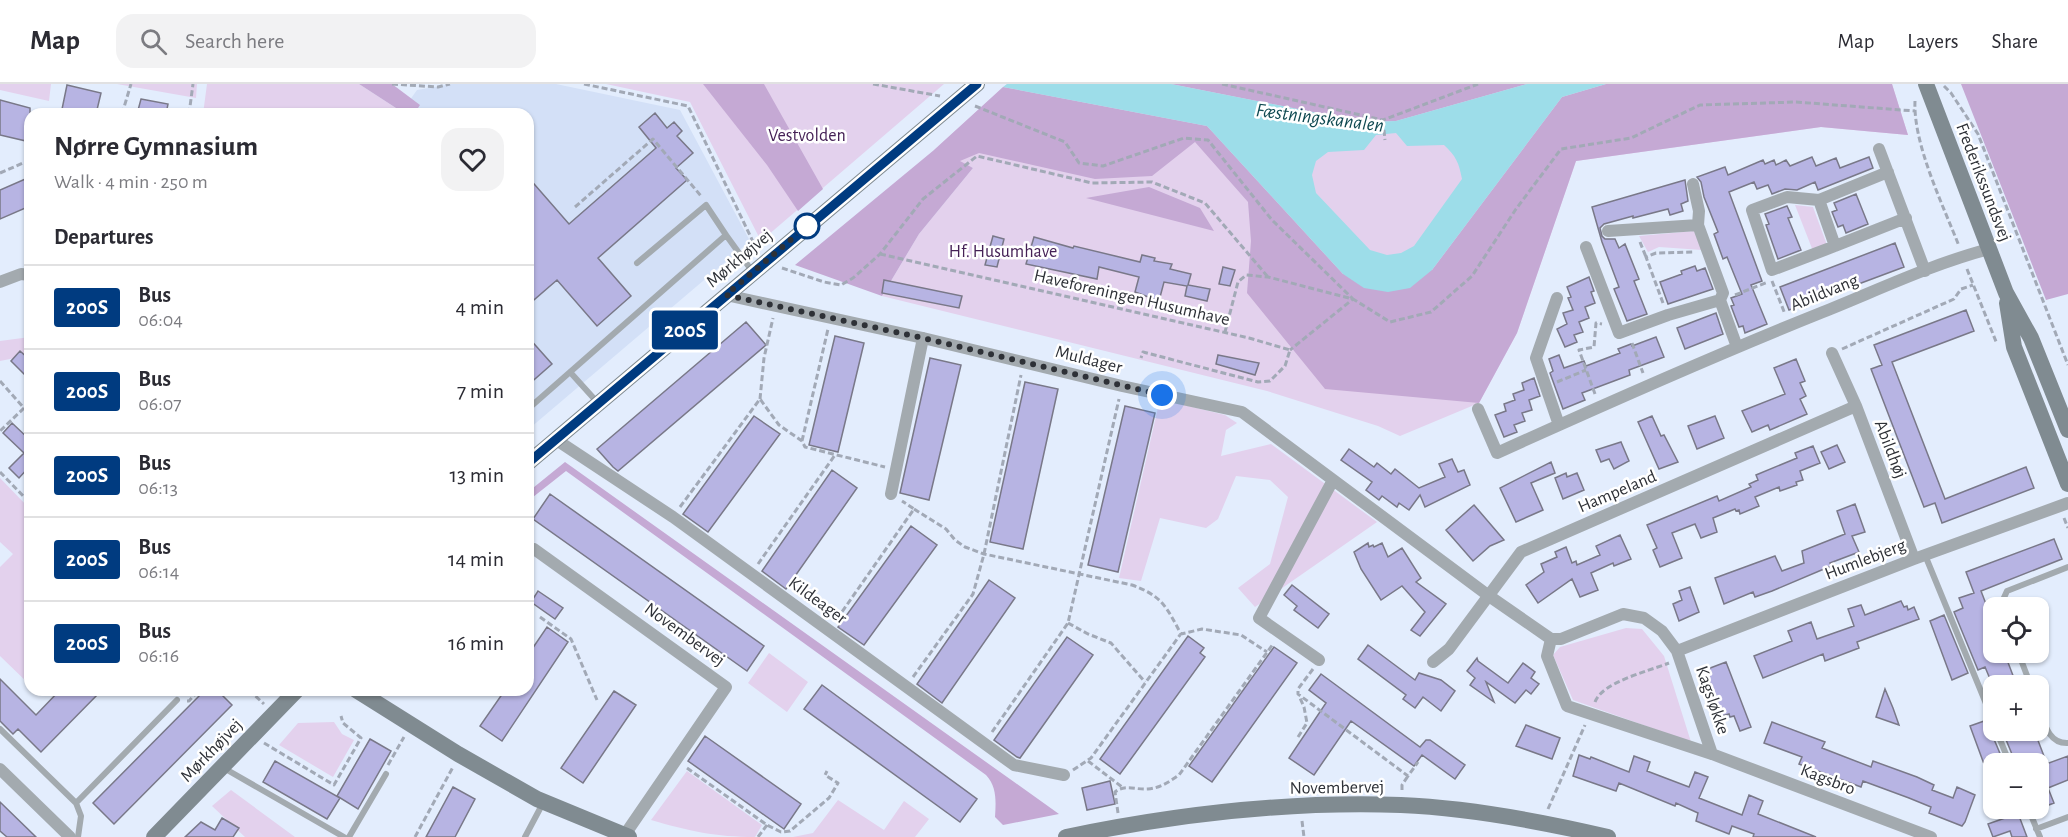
<!DOCTYPE html>
<html lang="en">
<head>
<meta charset="utf-8">
<style>
  body { margin:0; font-family:"Alegreya Sans",sans-serif; background:#f2f2f3; color:#2b2b33; height:100vh; display:flex; flex-direction:column; font-size:22px; white-space:nowrap }
  * { box-sizing:border-box; margin:0 }
  p { font-size:20px; color:#7c7c81 }
  .icon { flex:none; width:33px; height:33px; fill:none; stroke:currentColor; stroke-width:2; stroke-linecap:round; stroke-linejoin:round }
  .map { position:relative; flex:1; overflow:hidden }
  .side { position:absolute; left:24px; top:24px; width:510px; height:588px; display:flex; flex-direction:column; background:#fff; border-radius:18px; box-shadow:0 2px 4px #0004 }
  .side>* { flex:none }
  .badge { padding:0 12px; border-radius:4px; font-size:21px; line-height:39px }
  .tools { position:absolute; left:1983px; top:513px; display:grid; gap:12px }
  .tools a { display:grid; place-items:center; width:66px; height:66px; border-radius:12px; background:#fff; box-shadow:0 2px 4px #0004; font-size:30px }
  .you { position:absolute; width:30px; height:30px; margin:-15px; border:4px solid #fff; border-radius:50%; background:#1a73e8; box-shadow:0 0 0 9px #1a73e833 }
  .map>.badge { position:absolute; translate:-50% -50%; box-shadow:0 0 0 3px #fff }
  h2 { padding:0 30px; font-size:22px; line-height:54px }
  .round { display:grid; place-items:center; flex:none; width:63px; height:63px; border-radius:18px; background:#f2f2f3 }
  .summary { display:flex; align-items:center; justify-content:space-between; height:102px; padding:0 30px }
  h1 { font-size:28px; font-weight:700; line-height:45px }
  ul { padding:0; list-style:none }
  li { display:flex; align-items:center; gap:18px; height:84px; padding:0 30px; border-top:2px solid #e1e1e2 }
  li div { flex:1 }
  li b { display:block; font-size:22px }
  li em { font-style:normal }
  li .badge { min-width:66px; font-weight:700; text-align:center }
  header { display:flex; align-items:center; gap:36px; box-sizing:border-box; height:84px; padding:0 30px; background:#fff; border-bottom:2px solid #e1e1e2 }
  header strong { font-size:28px }
  nav { display:flex; gap:33px; margin-inline-start:auto; font-size:21px }
  .search { width:420px; height:54px; background:#f2f2f3; display:flex; align-items:center; gap:15px; box-sizing:border-box; padding:0 21px; border-radius:18px; color:#7c7c81; font-size:22px }
  .map>svg:first-child { display:block }
  .built { fill:#d3e0f7 }
  .green { fill:#e3d1ed }
  .forest { fill:#c5a9d4 }
  .water { fill:#9ddde9; fill-rule:evenodd }
  .building { fill:#b7b4e3; stroke:#797888; stroke-width:1.5 }
  .lines { fill:none; stroke-linecap:round; stroke-linejoin:round }
  .path { stroke:#a2a9b6; stroke-width:3; stroke-dasharray:6 3; stroke-linecap:butt }
  .lane { stroke:#a3aaaf; stroke-width:6 }
  .street { stroke:#a3aaaf; stroke-width:12 }
  .secondary { stroke:#808b91; stroke-width:16 }
  .line-casing { stroke:#fff; stroke-width:14 }
  .line { stroke:#003b80; stroke-width:9 }
  .walk { stroke:#2e3137; stroke-width:6; stroke-dasharray:0 10.8 }
  .stop-dot { fill:#fff; stroke:#003b80; stroke-width:3 }
  .labels { text-anchor:middle; stroke-width:5; stroke-linejoin:round; paint-order:stroke }
  .park-label { font-size:18px; fill:#452156; stroke:#fff }
  .street-label { font-size:18px; fill:#2e3137; stroke:#fff }
  .water-label { font-size:20px; font-style:italic; fill:#0f4951; stroke:#fff }
</style>
</head>
<body>
<header>
<strong>Map</strong>
<div class="search"><svg class="icon" aria-label="search" viewBox="0 0 24 24"><circle cx="10" cy="10" r="6"/><path d="M15 15l6 6"/></svg>Search here</div>
<nav><a>Map</a><a>Layers</a><a>Share</a></nav>
</header>
<div class="map">
<svg width="2068" height="753" viewBox="0 0 2068 753">
  <rect width="100%" height="100%" fill="#e3edfd"/>
  <path class="built" d="M452 0H556L680 26 750 157 530 344 528 342V30H400L417 6Z"/>
  <path class="green" d="M0 0H51L49 17 0 6Z
    M117 0H197L196 14Z
    M207 0H359L396 24 391 30H203Z
    M606 0H944L761 157 690 18Z
    M1007 0H1892L1908 51 1821 43 1576 77 1517 249 1479 319 1400 352 1378 342 1267 307 882 212 919 150 973 84 934 66Z
    M1795 121 1813 123 1827 161 1813 167Z
    M1694 147 1702 166 1659 163 1648 168 1639 152Z
    M30 253V271L0 277V257Z
    M1160 315 1225 331 1237 339 1226 346 1221 372 1271 360 1377 438 1255 523 1238 504 1270 480 1288 413 1270 396 1236 392 1218 435 1206 444 1160 434 1141 497 1119 494Z
    M0 394 30 425V601L0 572V483L13 470 0 458Z
    M1626 544 1642 545 1664 572 1691 658 1573 616 1553 571 1560 563Z
    M769 569 808 598 787 628 748 599Z
    M334 638 342 650 354 656 333 693 279 661 298 639Z
    M687 687 762 741 755 753C716 753 689 747 651 736Z
    M231 706 295 753H245L212 722Z
    M838 716 884 746 904 717 929 735 915 753H793L813 749Z"/>
  <path class="forest" d="M359 0H392L420 21 414 30H399L396 24Z
    M703 0H764L823 105 798 127 767 81Z
    M1171 0H1527L1396 37 1370 38 1353 36Z
    M1606 0H1892L1908 51 1821 43 1576 77 1517 249 1479 319 1325 305 1247 209 1251 157 1248 118 1195 58 1152 92 1095 95 979 69 960 77 973 84 919 150 882 212 795 181 934 66 1003 3 1207 42 1343 190 1432 186 1562 13Z
    M1961 0H2068V210L2046 216Z
    M1149 103 1200 124 1214 147 1086 114Z
    M565 378 1059 730 1003 741 995 733C996 717 997 703 986 691L566 387 528 417V408Z"/>
  <path class="water" d="M1007 0H1171L1353 36 1370 38 1396 37 1527 0H1606L1562 13 1432 186 1410 204 1388 208 1364 204 1343 190 1207 42 1003 3ZM1396 49 1407 62 1444 61C1456 72 1459 79 1462 95L1414 162 1401 169 1387 171 1370 166 1316 109 1312 91 1316 77 1328 68 1364 66 1376 51Z"/>
  <path class="building" d="M67 1 101 9 96 30H61Z
    M141 15 168 20 166 30H137Z
    M0 16 30 24V42L26 57 0 51Z
    M655 29 667 44 674 38 682 47 677 52 693 69 676 84 687 96 598 174 631 212 597 242 557 196 528 221V93L569 140 656 64 639 43Z
    M1812 73 1816 82 1836 74 1840 84 1869 73 1873 84 1818 106 1815 98 1797 106 1785 105 1772 110 1768 101 1757 105 1754 98 1729 108 1762 197 1751 201 1767 240 1745 249 1743 242 1739 243 1731 222 1734 221 1731 214 1742 210 1727 173 1723 175 1714 150 1718 148 1704 113 1701 98 1697 93 1725 83 1728 91 1763 76 1765 80 1774 76 1776 81 1786 76 1790 82Z
    M30 93V122L0 135V106Z
    M1685 96 1688 117 1681 120 1683 127 1670 131 1668 125 1633 134V132L1604 140 1600 144 1602 152 1605 155H1615L1619 164 1625 160 1639 195 1634 197 1647 230 1627 237 1614 205 1619 203 1602 158 1592 123Z
    M1856 110 1868 140 1846 149 1843 141 1838 143 1832 128 1837 126 1834 119Z
    M1787 122 1792 133 1788 134 1801 166 1778 175 1766 141 1769 140 1765 130Z
    M993 152 1004 155 997 183 985 181Z
    M1034 153 1073 164 1074 162 1140 178 1142 171 1155 174 1154 177 1172 180 1170 185 1191 190 1188 201 1210 205 1207 217 1185 212 1187 202 1164 198 1159 217 1135 208 1139 193 1099 183 1097 195 1026 180Z
    M1895 159 1904 183 1789 226 1780 203Z
    M1695 182 1697 187 1705 184 1713 205 1668 220 1660 198 1682 190 1681 187Z
    M1223 183 1235 186 1230 202 1219 200Z
    M1589 193 1594 207 1591 208 1595 219 1585 223 1589 234 1579 238 1583 248 1574 251 1577 258 1565 263 1557 245 1567 240 1563 229 1573 226 1568 214 1571 213 1567 203Z
    M884 196 962 212 959 224 882 209Z
    M1966 226 1974 247 1892 278 1945 415 2026 383 2034 404 1942 439 1935 419 1924 423 1871 285 1882 281 1874 261Z
    M1716 229 1723 250 1685 265 1677 244Z
    M746 238 766 261 618 387 613 383 597 365Z
    M835 252 864 259 838 368 809 361Z
    M528 253 552 280 528 301Z
    M1656 253 1664 273 1629 286 1630 291 1582 309 1585 316 1563 325 1550 289 1553 287 1549 275 1559 271 1564 284 1584 277 1586 282 1620 269 1618 265 1631 260 1632 262Z
    M20 267 30 276V296L11 277Z
    M1218 271 1259 279 1255 291 1216 280Z
    M930 274 961 281 929 416 900 409Z
    M1796 275 1805 297 1800 299 1806 312 1800 315 1807 330 1770 346 1768 341 1752 348 1742 327 1785 310 1774 284Z
    M1534 294 1540 312 1529 316 1532 326 1522 329 1525 337 1514 341 1517 348 1504 353 1495 331 1506 327 1504 320 1515 316 1513 310 1524 306 1522 299Z
    M1025 298 1058 305 1023 465 990 458Z
    M1125 322 1155 329 1118 488 1088 481Z
    M754 332 780 350 708 448 683 430Z
    M1652 332 1661 352 1664 351 1678 378 1659 385 1638 338Z
    M1715 332 1724 354 1697 365 1688 342Z
    M12 339 30 356V382L19 394 9 384 24 369 3 349Z
    M1621 358 1629 377 1614 385 1609 375 1601 378 1596 366Z
    M1837 361 1845 378 1829 385 1821 368Z
    M1813 362 1820 379 1800 387 1803 396 1796 398 1797 401 1780 407 1779 403 1755 413 1759 422 1740 430 1739 426 1736 427 1735 425 1713 434 1717 448 1701 454 1695 440 1672 449 1682 474 1660 483 1653 466 1657 464 1647 441 1717 412 1719 417 1751 403 1749 400 1758 396 1756 391 1797 374 1795 369Z
    M1349 365 1374 383 1377 379 1391 390 1395 385 1419 404 1445 393 1439 380 1452 375 1458 388 1464 386 1470 401 1425 423 1420 411 1409 426 1399 419 1397 423 1382 412 1379 416 1366 406 1372 398 1341 376Z
    M1551 378 1555 389 1531 399 1543 426 1516 438 1500 404Z
    M832 386 857 404 786 505 762 487Z
    M1566 389 1567 393 1577 389 1584 406 1563 415 1555 394Z
    M550 410 764 562 747 587 533 435Z
    M1855 420 1865 448 1852 452 1859 468 1830 479 1831 482 1772 507 1755 513 1753 508 1724 520 1715 494 1775 472 1782 487 1804 479 1802 467 1845 450 1837 427Z
    M1474 421 1504 456 1490 462 1473 477 1446 446Z
    M911 442 937 461 864 561 838 543Z
    M1620 451 1631 475 1614 482 1613 479 1591 489 1598 506 1580 513 1572 495 1538 519 1526 501 1544 488 1541 480 1557 473 1555 468 1566 463 1572 479 1576 477 1577 481 1600 471 1596 462Z
    M2054 455 2062 475 1981 507 1994 541V568H2004L2017 602H1993L1985 583 1978 586 1954 528 1963 524 1959 514 1974 509 1966 488Z
    M1368 459 1369 463 1373 461 1374 463 1382 459 1388 473 1402 464 1421 494 1416 498 1446 520 1420 552 1411 546 1425 528 1402 502 1381 516 1361 485 1354 468Z
    M989 496 1015 514 942 619 917 600Z
    M1292 501 1329 530 1318 544 1294 526 1297 522 1284 511Z
    M1690 503 1699 528 1679 537 1673 520 1682 516 1679 507Z
    M538 507 563 524 555 535 531 518Z
    M1901 517 1904 523 1907 522 1908 526 1914 523 1919 535 1857 558 1859 564 1825 577 1823 570 1763 594 1754 572 1792 557 1788 547 1811 538 1817 555 1854 542 1848 525 1861 521 1865 531Z
    M1944 531 1968 589 1952 596 1930 537Z
    M547 543 568 558 502 657 480 642 505 606H528V571Z
    M1188 552 1204 564 1200 569 1205 573 1120 690 1100 675Z
    M1067 553 1093 571 1020 674 1017 673 994 656Z
    M1368 561 1415 596 1419 589 1441 596 1455 607 1441 627 1423 613 1415 624 1403 615 1406 611 1358 575Z
    M1274 563 1297 579 1212 698 1189 682Z
    M1477 574 1478 577 1508 599 1523 579 1535 588 1531 594 1539 600 1531 610 1526 606 1515 619 1486 598 1494 618 1470 601 1475 594 1467 587Z
    M1726 578 1751 643 1740 647 1734 632 1730 633 1729 630 1722 632 1705 586Z
    M1321 590 1420 663 1426 656H1430L1465 681 1455 695 1422 671 1414 682 1351 637 1314 691 1289 674 1326 619 1309 606Z
    M0 595 36 631 60 606H102L41 668 18 645 13 650 0 637Z
    M822 601 977 715 960 738 804 625Z
    M1885 605 1893 624 1899 641 1876 633Z
    M205 606H217L232 621 114 740 93 719Z
    M614 607 636 621 583 699 561 684Z
    M1987 636 1991 644V648L2004 679 2002 680H1984L1970 642Z
    M1772 638 1825 658 1822 664 1871 683 1873 677 1917 693 1934 701 1932 706 1953 714 1957 703 1975 711 1965 738 1962 742 1929 729 1931 723 1909 714 1863 697 1861 703 1799 680 1802 673 1764 659Z
    M1526 641 1560 654 1552 675 1516 662Z
    M2002 646H2034L2047 680H2022L2020 673 2014 675Z
    M705 652 801 720 784 745 688 677Z
    M370 655 391 667 358 725 337 712Z
    M1579 671 1590 675 1591 673 1629 688 1634 672 1650 678 1647 687 1689 703 1695 688 1708 693 1699 714 1742 731 1749 711 1763 717 1758 730 1816 753H1753L1754 750 1732 742 1729 750 1696 737 1698 729 1676 719 1675 722 1619 699 1616 707 1573 692Z
    M2068 672V696L2048 704 2054 719 2041 724 2038 717V683Z
    M275 677 340 714 327 735 263 698Z
    M1110 697 1115 720 1087 726 1082 704Z
    M453 703 475 715 455 753H426Z
    M0 718 36 753H7L0 747Z
    M2001 724H2016L2027 753H2012L2010 747 1993 753 1988 740 2005 734Z
    M222 734 239 744 233 753H185L201 738 215 746Z"/>
  <g class="lines">
    <path class="path" d="M392 0 438 3 450 0
      M584 0 688 22 757 166
      M873 0 940 12
      M1222 0 1383 36 1478 0
      M1944 2 1951 9 1978 50 2068 281
      M1915 17C1913 60 1943 121 1959 162
      M975 22 1065 58 1079 79 1103 82 1184 54 1208 56 1272 136 1353 215 1290 266
      M122 30 131 0
      M189 30 193 0
      M1383 37 1385 56
      M0 89 30 76
      M575 123 653 55 701 112
      M1640 158 1646 173
      M880 170 1249 254 1290 266 1285 282 1270 297 1258 298 1143 268 1141 274
      M782 184 824 198 841 201 853 194 880 170 923 115 977 72 1092 99 1152 98 1205 119 1268 193
      M1967 185 1997 260
      M1772 197 1785 230
      M1735 211 1768 198
      M1663 219 1646 173 1656 169 1694 168
      M1225 248 1238 198 1246 191 1268 193 1353 215 1390 238 1431 228 1472 192 1516 125 1561 65 1631 54 1700 21 1796 18 1915 27
      M1632 259 1643 289
      M1842 265 1954 215 1961 205 1973 201
      M0 297 24 324 0 347
      M1557 298 1586 286
      M1595 310 1579 266 1594 263 1596 239 1602 240
      M760 315 764 274 773 234
      M802 357 828 245
      M0 388 30 419
      M680 423 760 315 779 341 802 357 805 363 885 383
      M914 425 946 445 955 456 965 463 984 470 1132 501C1162 512 1166 522 1181 550L1202 545 1241 551 1267 568
      M2064 434 2068 444
      M758 480 835 371
      M540 533 571 555 597 616
      M837 535 914 425 902 417
      M1068 539 1088 550 1111 559 1145 598
      M1313 585 1298 605V610L1408 692 1418 678
      M913 593 973 510 984 470 1021 291
      M249 606 264 620
      M187 617H189L199 606
      M1595 618C1602 598 1649 587 1669 579
      M992 648 1068 539 1119 315
      M1298 653 1307 639 1304 623 1299 612
      M264 659 334 701 361 654 343 639 341 632
      M1088 677 1122 703
      M388 681 404 653
      M687 684 767 741 781 748 790 747 829 714 838 699 825 691 827 687
      M1073 686 1091 674 1180 551
      M1402 706V701L1408 692
      M1548 725 1585 641
      M1118 729 1115 708C1125 700 1136 706 1148 705 1160 704 1169 698 1179 691L1273 560
      M1302 737 1304 753
      M415 753 453 683
      M758 753 767 741"/>
    <path class="lane" d="M726 151 752 187
      M570 288 598 319
      M528 325 726 151 706 121 637 179
      M1925 471 1994 639
      M528 500V503
      M2002 524V518L2007 507 2068 483
      M2018 568 2031 602
      M2038 622C2044 638 2048 660 2068 659
      M0 645 76 719 81 732 78 753
      M1996 646 2010 680
      M222 683 344 753
      M76 719 177 616
      M2028 724 2040 753
      M2036 745 2068 733
      M349 753 386 690
      M525 753 543 719"/>
    <path class="street" d="M1879 65 1925 187
      M1693 100 1699 127 1698 141
      M1819 116 1835 162 1772 186 1752 126 1787 113 1819 116 1888 88
      M1608 147 1698 141 1723 209 1720 216 1737 263
      M1835 162 1906 134
      M1586 163 1619 249 1668 231 1720 216
      M0 198 21 190 30 191
      M726 211 923 254 1122 302 1242 328 1489 512 1551 555H1561L1623 530 1644 534 1662 547 1677 567 1712 670
      M1557 214 1536 274 1559 341
      M1832 269 1856 322 1914 475
      M1478 325 1497 369C1605 320 1713 272 1823 228 1878 206 1932 180 1989 165
      M555 355 673 433 1014 681 1064 691
      M891 410 923 254
      M534 465 726 603 624 752
      M1551 555 1547 572 1567 622 1712 670 1931 753
      M1677 567 1914 475 2068 419
      M1319 576 1259 534 1333 396
      M1433 578 1449 565 1521 468 1856 322
      M0 685 70 753"/>
    <path class="secondary" d="M1926 0 2006 209 2031 254 2068 346
      M2007 219 2014 263 2068 400
      M528 379 977 0
      M356 606 458 670 537 715 629 753
      M154 753 297 606
      M1066 753C1176 730 1288 717 1401 721 1471 724 1540 737 1608 753"/>
  </g>
  <g class="lines">
    <g class="line-casing">
      <path id="line" d="M528 379 977 0"/>
    </g>
    <use href="#line" class="line"/>
    <path class="walk" d="M807 142 726 211 923 254 1162 311"/>
  </g>
  <circle class="stop-dot" cx="807" cy="142" r="12"/>
  <g class="labels">
    <g class="park-label">
      <text x="807" y="57">Vestvolden</text>
      <text x="1003" y="173">Hf. Husumhave</text>
    </g>
    <g class="street-label">
      <text transform="translate(1984 98) rotate(69)" y="6">Frederikssundsvej</text>
      <text transform="translate(739 174) rotate(-40)" y="6">Mørkhøjvej</text>
      <text transform="translate(1824 208) rotate(-22)" y="6">Abildvang</text>
      <text transform="translate(1132 213) rotate(13)" y="6">Haveforeningen Husumhave</text>
      <text transform="translate(1089 275) rotate(14)" y="6">Muldager</text>
      <text transform="translate(1891 365) rotate(69)" y="6">Abildhøj</text>
      <text transform="translate(1617 407) rotate(-23)" y="6">Hampeland</text>
      <text transform="translate(1865 475) rotate(-21)" y="6">Humlebjerg</text>
      <text transform="translate(818 516) rotate(36)" y="6">Kildeager</text>
      <text transform="translate(685 550) rotate(36)" y="6">Novembervej</text>
      <text transform="translate(1713 616) rotate(71)" y="6">Kagsløkke</text>
      <text transform="translate(211 666) rotate(-46)" y="6">Mørkhøjvej</text>
      <text transform="translate(1828 695) rotate(21)" y="6">Kagsbro</text>
      <text transform="translate(1337 703) rotate(-1)" y="6">Novembervej</text>
    </g>
    <g class="water-label">
      <text transform="translate(1320 33) rotate(7)" y="7">Fæstningskanalen</text>
    </g>
  </g>
</svg>
<div class="tools">
<a><svg class="icon" aria-label="locate" viewBox="0 0 24 24"><circle cx="12" cy="12" r="6"/><path d="M12 2v4M12 18v4M2 12h4M18 12h4"/></svg></a>
<a>+</a>
<a>−</a>
</div>
<div class="you" style="left:1162px;top:311px"></div>
<b class="badge" style="left:685px;top:246px;background:#003b80;color:#fff">200S</b>
<section class="side">
<div class="summary"><div><h1>Nørre Gymnasium</h1><p>Walk · 4 min · 250 m</p></div><a class="round"><svg class="icon" aria-label="heart" viewBox="0 0 24 24"><path d="M12 20l-8-8c-3-5 5-10 8-4 3-6 11-1 8 4z"/></svg></a></div>
<h2>Departures</h2>
<ul>
<li><span class="badge" style="background:#003b80;color:#fff">200S</span><div><b>Bus</b><p>06:04</p></div><em>4 min</em></li>
<li><span class="badge" style="background:#003b80;color:#fff">200S</span><div><b>Bus</b><p>06:07</p></div><em>7 min</em></li>
<li><span class="badge" style="background:#003b80;color:#fff">200S</span><div><b>Bus</b><p>06:13</p></div><em>13 min</em></li>
<li><span class="badge" style="background:#003b80;color:#fff">200S</span><div><b>Bus</b><p>06:14</p></div><em>14 min</em></li>
<li><span class="badge" style="background:#003b80;color:#fff">200S</span><div><b>Bus</b><p>06:16</p></div><em>16 min</em></li>
</ul>
</section>
</div>
</body>
</html>
